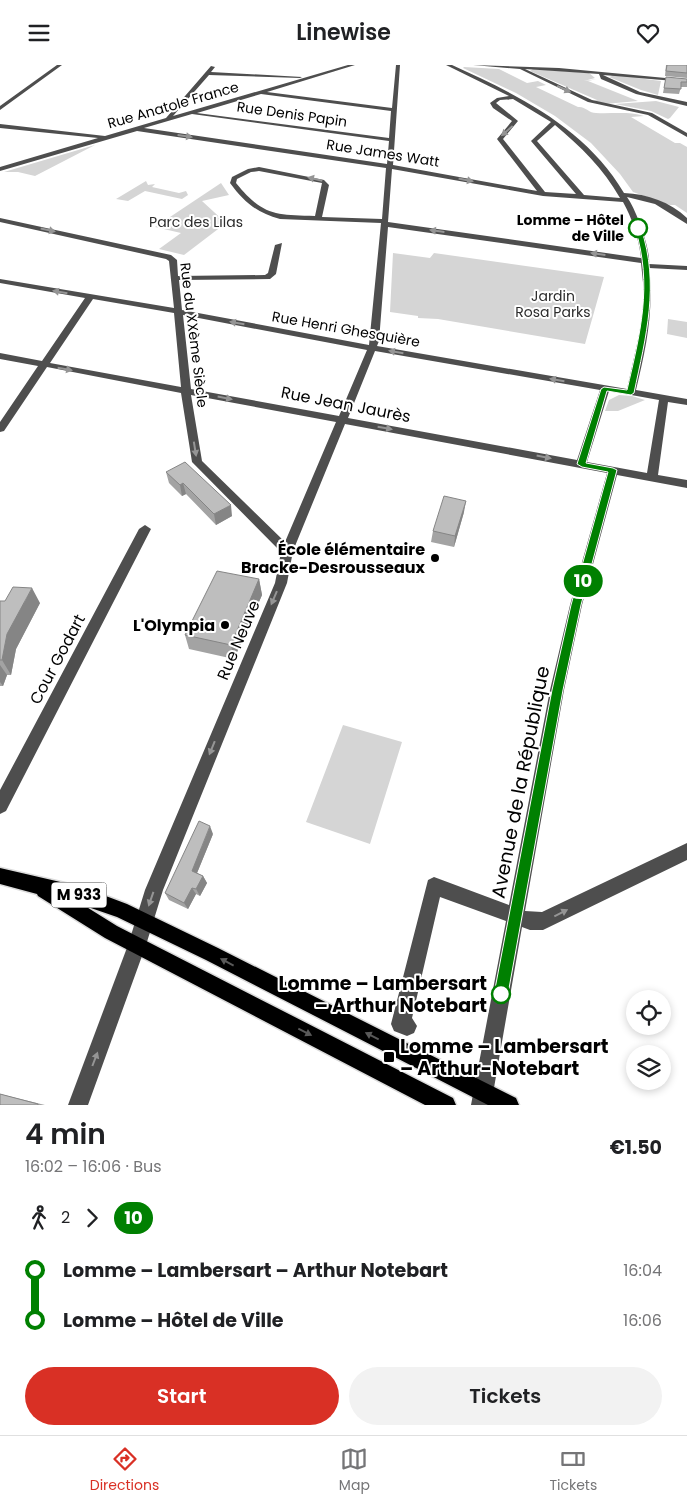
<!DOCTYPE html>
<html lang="en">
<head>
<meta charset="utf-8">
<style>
  body { margin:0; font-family:Poppins,sans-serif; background:#f2f2f2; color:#202124; height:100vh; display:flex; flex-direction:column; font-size:19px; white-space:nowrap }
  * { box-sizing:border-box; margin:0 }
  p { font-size:16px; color:#757577 }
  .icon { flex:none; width:28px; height:28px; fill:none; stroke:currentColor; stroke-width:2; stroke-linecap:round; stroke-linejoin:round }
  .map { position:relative; height:1040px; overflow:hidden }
  .details { display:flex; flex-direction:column; background:#fff; flex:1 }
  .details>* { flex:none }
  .badge { padding:0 10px; border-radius:16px; font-size:18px; line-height:32px }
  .tools { position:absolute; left:626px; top:925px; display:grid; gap:10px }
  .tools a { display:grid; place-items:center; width:45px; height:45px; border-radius:50%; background:#fff; box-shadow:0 2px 8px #0003; font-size:25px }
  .map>.badge { position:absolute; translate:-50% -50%; box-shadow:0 0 0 2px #fff }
  .legs { display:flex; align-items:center; gap:8px; height:55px; padding:0 25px; font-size:16px }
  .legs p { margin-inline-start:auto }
  .headline { display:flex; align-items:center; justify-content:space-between; height:85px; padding:0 25px }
  h1 { font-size:28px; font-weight:600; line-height:38px }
  .primary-button { display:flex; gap:10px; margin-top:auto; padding:10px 25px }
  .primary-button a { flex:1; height:58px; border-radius:30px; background:#d93025; color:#fff; font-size:20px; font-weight:600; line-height:58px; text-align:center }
  .primary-button a+a { background:#f2f2f2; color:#202124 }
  ul { padding:0 25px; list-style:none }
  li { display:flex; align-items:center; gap:18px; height:50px; font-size:19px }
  li i { display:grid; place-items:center; width:8px; height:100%; margin:0 6px; background:currentColor }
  li i::after { content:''; width:12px; height:12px; margin:-6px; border:4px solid; border-radius:50%; background:#fff }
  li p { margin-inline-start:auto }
  li:first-child i { background:linear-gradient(#0000 50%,currentColor 0) }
  li:last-child i { background:linear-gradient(currentColor 50%,#0000 0) }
  header { display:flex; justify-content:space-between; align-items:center; height:65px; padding:0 25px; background:#fff; font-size:22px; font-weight:600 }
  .tabs { display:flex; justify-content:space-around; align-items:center; height:70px; border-top:1px solid #e0e0e0; background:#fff; font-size:14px; color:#757577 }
  .tabs a { display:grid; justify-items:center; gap:2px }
  .tabs .active { color:#d93025 }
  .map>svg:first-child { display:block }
  .green { fill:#d5d5d5 }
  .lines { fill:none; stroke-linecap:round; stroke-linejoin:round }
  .major-casing { stroke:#dbdbdb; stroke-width:3 }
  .minor { fill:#4e4e4e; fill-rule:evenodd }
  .major { fill:#000; fill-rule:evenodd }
  .wall { fill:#a3a3a3 }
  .shaded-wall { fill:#858585 }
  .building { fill:#bebebe; stroke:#858585 }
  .oneway { fill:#959595 }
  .oneway2 { fill:#595959 }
  .line-1 { fill:#008001; stroke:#fff }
  .stop-1-dot { fill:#fff; stroke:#008001; stroke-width:2.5 }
  .poi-dot { fill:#000; stroke:#fff; stroke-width:2 }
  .labels { text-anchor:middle; stroke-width:4; stroke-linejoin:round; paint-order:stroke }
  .far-street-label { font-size:14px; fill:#000; stroke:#fff }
  .far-stop-label { font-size:14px; font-weight:bold; fill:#000; stroke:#fff; text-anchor:end }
  .far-park-label { font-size:14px; fill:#2c2c2c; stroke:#fff }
  .shield { fill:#fff; stroke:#4c4c4c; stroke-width:1 }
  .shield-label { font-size:15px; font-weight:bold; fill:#000 }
  .street-label { font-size:16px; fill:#000; stroke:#fff }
  .poi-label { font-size:16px; font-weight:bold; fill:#000; stroke:#fff; text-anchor:end }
  .near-street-label { font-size:19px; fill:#000; stroke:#fff }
  .near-stop-label { font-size:19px; font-weight:bold; fill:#000; stroke:#fff; text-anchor:end }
  .near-poi-label { font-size:19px; font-weight:bold; fill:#000; stroke:#fff; text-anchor:start }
</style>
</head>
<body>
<header><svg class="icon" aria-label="menu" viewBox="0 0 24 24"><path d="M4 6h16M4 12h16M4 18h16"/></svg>Linewise<svg class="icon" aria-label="heart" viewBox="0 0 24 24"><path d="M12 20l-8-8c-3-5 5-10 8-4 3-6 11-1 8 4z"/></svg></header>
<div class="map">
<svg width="687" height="1040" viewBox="0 0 687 1040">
  <rect width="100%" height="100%" fill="#fff"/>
  <path class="green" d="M464 2 499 4 527 18 538 16 546 20 536 22 578 42C585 41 589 48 596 48 611 49 629 46 644 51L631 52 675 78H680L687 82V148L675 140H670L633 127 620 109 591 78 555 51 516 28 463 3Z
    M533 4 589 8 595 13 584 16 597 14 588 16 638 36 649 35 605 39 593 36 597 35 530 6Z
    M610 9 687 17 637 13 661 16 658 30 641 25 609 12 612 11Z
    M656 36 679 42 670 53 668 54 651 46 615 39Z
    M95 80 35 111 18 107H4Z
    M146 116 148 120 155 119 152 122 179 128 186 126 188 130 182 134 145 126 128 136 116 134Z
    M221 118 229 130 202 136 226 158 184 190 159 184 181 168 155 162Z
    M393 188 430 193 434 188 604 212 585 279 438 254 418 253V251L390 247Z
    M668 254 687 257V273L667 269Z
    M619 330 632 331 645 335 618 346H605L609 335Z
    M343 660 402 677 370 779 306 757Z"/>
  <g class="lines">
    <g class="major-casing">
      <path id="major" d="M0 803 82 822 127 839 218 883 516 1033 519 1040H488L206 895 117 852 85 841 117 861 453 1033 456 1040H425L105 873 38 831 37 829 0 819Z"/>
    </g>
    <path class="minor" d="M57 0H62L0 45V41Z
      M348 0H355L267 27 392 43 396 0H400L393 100 537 126 497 74 512 56 493 43 490 38 497 33 509 31 446 0H452C518 30 586 63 624 128 648 129 670 137 687 153V159L655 139 627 132C636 144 651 185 649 199L687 201V205L649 203C654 248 646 283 636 325L687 334V340L668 337 658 410 687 415V423L617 410 582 540 564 625 525 846 542 847 687 778V795L543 865H530L522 862 491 1040H471L506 856 440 832 412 953 417 961 414 968 407 971 394 966 391 959 428 815 434 812 509 840 550 625 570 540 607 408 345 359 293 486 287 518 163 825 146 880 88 1040H68L128 880 145 825 275 518 281 487 192 397 181 328 47 302 4 366 0 367V357L38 301 0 294V288L42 296 85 233 0 218V214L174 243 169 196 166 194 0 157V153L171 190 177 195 178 211 265 210 268 208 275 180 282 178 276 209 270 214 179 215 182 245 369 280 381 158 280 154C257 148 244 137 230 118L232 112 248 104 259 102 324 115 329 120 322 152 382 154 386 103 137 66 0 106V102L98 73 0 63V59L105 71 166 53 211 1 215 2 211 7 302 12 300 13 209 10 173 51ZM261 29 391 46 389 73 197 48ZM513 34 551 57 531 76 576 129 545 127 503 74 518 56 496 38 500 35ZM192 49 389 76 387 99 144 63ZM555 60C581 82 603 103 620 133L584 130 537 76ZM392 104 543 131 623 137C632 153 639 174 641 193L388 157ZM259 106 322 118 315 151C275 150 263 151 236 118L237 114 251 107ZM388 162 641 198 644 227 643 252 627 324 377 281 379 276ZM93 234 174 248 181 322 50 298ZM183 250 367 285 339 351 191 324ZM375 286 600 325 577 395 348 353ZM609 326 659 335 647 408 587 397ZM191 330 336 357 285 477 202 396Z
      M473 0 559 3 687 15V17L603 10 640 27 687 37V41L636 29 601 14 599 9 525 4 592 35 652 48 687 68V72L648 50 588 37 520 4Z
      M145 460 151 464 6 746 0 749V725L139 464Z"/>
    <use href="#major" class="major"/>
  </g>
  <path class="wall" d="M666 0H687V13L665 11Z
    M666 12 687 14V22H681L679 29 663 28Z
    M166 407 232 451 216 460 186 429 182 431 169 418Z
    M464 447 454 482 431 477 433 466Z
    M259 514 262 530 234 594 189 584 185 570Z
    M0 536 40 538 16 584 11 610H7L3 621H0Z
    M213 769 197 808 203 811 207 818 200 831 196 829 188 844 169 835 165 828Z
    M0 1029 45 1040H0Z"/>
  <path class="shaded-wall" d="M183 418 186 429 182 431 180 420Z
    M466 436 464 447 454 482 455 471Z
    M231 440 232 451 216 460 214 449Z
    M259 514 262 530 234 594 231 580Z
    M32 523 40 538 16 584 11 610 2 595 7 569Z
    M0 600 7 610 3 621 0 617Z
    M210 761 213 769 195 813 192 806Z
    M203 811 207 818 200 831 196 824Z
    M192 823 196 829 188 844 184 838Z"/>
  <path class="building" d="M667 0H687V8L666 6Z
    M666 12 687 14V17H681V24L664 23Z
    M185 397 231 440 214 449 183 418 180 420 166 407Z
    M444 431 466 436 455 471 433 466Z
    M217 506 259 514 231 580 185 570Z
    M13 522 32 523 7 569 2 595H0V536H5Z
    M199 756 210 761 192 806 203 811 196 824 192 823 184 838 165 828Z
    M0 1029 38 1039V1040H0Z"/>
  <defs><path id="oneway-solid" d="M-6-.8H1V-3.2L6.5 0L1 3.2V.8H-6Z" transform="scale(1.25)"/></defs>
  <g class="oneway">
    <use href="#oneway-solid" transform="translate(564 24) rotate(25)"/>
    <use href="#oneway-solid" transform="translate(507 66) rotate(139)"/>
    <use href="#oneway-solid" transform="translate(185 71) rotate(8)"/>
    <use href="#oneway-solid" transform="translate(315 114) rotate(-167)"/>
    <use href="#oneway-solid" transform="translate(466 115) rotate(11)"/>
    <use href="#oneway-solid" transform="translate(48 165) rotate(12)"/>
    <use href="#oneway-solid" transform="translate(437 166) rotate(-172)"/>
    <use href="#oneway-solid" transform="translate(598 189) rotate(-172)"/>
    <use href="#oneway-solid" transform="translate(60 227) rotate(-170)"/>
    <use href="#oneway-solid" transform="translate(237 258) rotate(-170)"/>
    <use href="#oneway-solid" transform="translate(396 287) rotate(-170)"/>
    <use href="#oneway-solid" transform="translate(65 304) rotate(10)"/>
    <use href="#oneway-solid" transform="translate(557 315) rotate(-170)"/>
    <use href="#oneway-solid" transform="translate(225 333) rotate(11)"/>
    <use href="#oneway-solid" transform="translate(385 363) rotate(10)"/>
    <use href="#oneway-solid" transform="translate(195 384) rotate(81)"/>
    <use href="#oneway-solid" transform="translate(544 392) rotate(11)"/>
    <use href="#oneway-solid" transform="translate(274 533) rotate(113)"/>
    <use href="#oneway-solid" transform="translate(212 683) rotate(112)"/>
    <use href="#oneway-solid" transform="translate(151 834) rotate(109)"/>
    <use href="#oneway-solid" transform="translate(561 848) rotate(-27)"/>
    <use href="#oneway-solid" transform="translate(95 994) rotate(-69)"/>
  </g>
  <g class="oneway2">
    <use href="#oneway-solid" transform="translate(227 897) rotate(-152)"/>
    <use href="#oneway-solid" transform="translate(305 967) rotate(27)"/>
    <use href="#oneway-solid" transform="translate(372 971) rotate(-153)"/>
  </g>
  <path class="line-1" d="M638 161 641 163C660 220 646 271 634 328L631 330 607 326 586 398 613 403 617 405 581 540 563 625 508 929 506 934 501 936 496 934 494 929 552 625 571 540 608 407 582 402 577 399 601 324 604 322 627 325C640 269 653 220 635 163Z"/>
  <g class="stop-1-dot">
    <circle cx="638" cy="163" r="9"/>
    <circle cx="501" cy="929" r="9"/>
  </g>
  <g class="poi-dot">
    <circle cx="435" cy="493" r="5"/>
    <circle cx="225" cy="560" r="5"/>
    <rect x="383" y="986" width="12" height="12" rx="2.5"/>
  </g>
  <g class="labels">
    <g class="far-street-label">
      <text transform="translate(173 40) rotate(-16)" y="5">Rue Anatole France</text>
      <text transform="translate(292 49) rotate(8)" y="5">Rue Denis Papin</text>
      <text transform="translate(383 88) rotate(9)" y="5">Rue James Watt</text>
      <text transform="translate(346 264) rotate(10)" y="5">Rue Henri Ghesquière</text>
      <text transform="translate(194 270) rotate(83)" y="5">Rue du XXème Siècle</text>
    </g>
    <g class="far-stop-label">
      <text x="624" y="160">Lomme – Hôtel<tspan x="624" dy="16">de Ville</tspan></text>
    </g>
    <g class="far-park-label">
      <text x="196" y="162">Parc des Lilas</text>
      <text x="553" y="236">Jardin<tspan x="553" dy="16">Rosa Parks</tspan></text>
    </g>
    <rect class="shield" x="51.5" y="817.5" width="55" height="25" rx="4"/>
    <g class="shield-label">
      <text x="79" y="835">M 933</text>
    </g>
    <g class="street-label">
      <text transform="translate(346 339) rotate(11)" y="6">Rue Jean Jaurès</text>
      <text transform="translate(238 575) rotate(-67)" y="6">Rue Neuve</text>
      <text transform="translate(57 594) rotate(-62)" y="6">Cour Godart</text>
    </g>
    <g class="poi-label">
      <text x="425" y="490">École élémentaire<tspan x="425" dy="18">Bracke-Desrousseaux</tspan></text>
      <text x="215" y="566">L'Olympia</text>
    </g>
    <g class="near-street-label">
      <text transform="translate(520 717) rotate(-79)" y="7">Avenue de la République</text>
    </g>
    <g class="near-stop-label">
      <text x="487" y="925">Lomme – Lambersart<tspan x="487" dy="22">– Arthur Notebart</tspan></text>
    </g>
    <g class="near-poi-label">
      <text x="400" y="988">Lomme – Lambersart<tspan x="400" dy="22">– Arthur-Notebart</tspan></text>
    </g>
  </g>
</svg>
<div class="tools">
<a><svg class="icon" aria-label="locate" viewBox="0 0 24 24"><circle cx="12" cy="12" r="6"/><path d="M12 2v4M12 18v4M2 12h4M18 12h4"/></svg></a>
<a><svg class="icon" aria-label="layers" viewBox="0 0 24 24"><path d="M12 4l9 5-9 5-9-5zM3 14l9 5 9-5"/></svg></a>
</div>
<b class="badge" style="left:583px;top:516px;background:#008001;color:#fff">10</b>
</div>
<section class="details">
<div class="headline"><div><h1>4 min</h1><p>16:02 – 16:06 · Bus</p></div><b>€1.50</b></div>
<div class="legs"><svg class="icon" aria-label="walk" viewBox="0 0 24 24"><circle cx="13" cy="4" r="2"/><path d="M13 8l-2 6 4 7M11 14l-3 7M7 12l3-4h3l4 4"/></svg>2<svg class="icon" aria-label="forward" viewBox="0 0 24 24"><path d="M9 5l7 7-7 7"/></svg><b class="badge" style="background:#008001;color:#fff">10</b></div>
<ul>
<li><i style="color:#008001"></i><b>Lomme – Lambersart – Arthur Notebart</b><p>16:04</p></li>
<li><i style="color:#008001"></i><b>Lomme – Hôtel de Ville</b><p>16:06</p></li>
</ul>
<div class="primary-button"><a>Start</a><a>Tickets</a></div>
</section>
<nav class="tabs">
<a class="active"><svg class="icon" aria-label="directions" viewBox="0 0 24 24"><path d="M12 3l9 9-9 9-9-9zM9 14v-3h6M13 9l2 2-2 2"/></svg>Directions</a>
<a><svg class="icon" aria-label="map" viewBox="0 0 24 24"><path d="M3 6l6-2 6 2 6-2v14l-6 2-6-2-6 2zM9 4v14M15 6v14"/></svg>Map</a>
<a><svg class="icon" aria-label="tickets" viewBox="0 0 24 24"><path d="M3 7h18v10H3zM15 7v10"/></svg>Tickets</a>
</nav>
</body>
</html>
